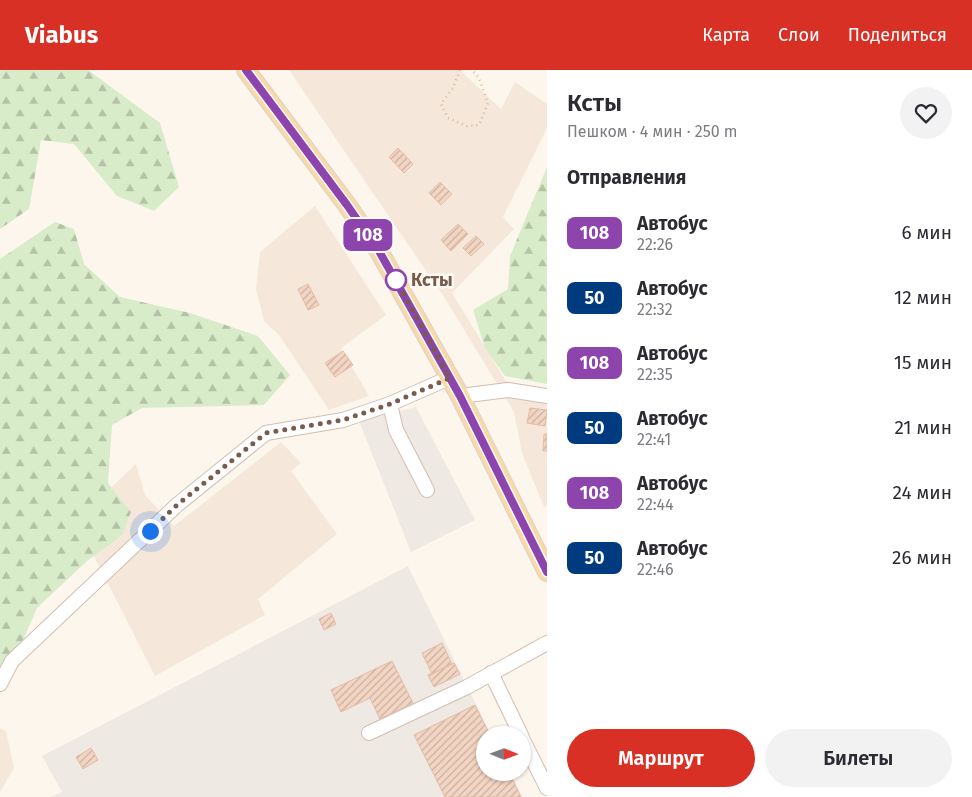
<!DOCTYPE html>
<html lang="ru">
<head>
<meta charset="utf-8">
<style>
  body { margin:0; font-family:"Fira Sans",sans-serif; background:#f2f2f3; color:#2b2b33; height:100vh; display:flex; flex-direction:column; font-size:19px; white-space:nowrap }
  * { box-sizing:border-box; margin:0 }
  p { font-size:16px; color:#7c7c81 }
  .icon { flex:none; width:28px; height:28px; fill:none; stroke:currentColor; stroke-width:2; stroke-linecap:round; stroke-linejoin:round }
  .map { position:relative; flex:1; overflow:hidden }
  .side { display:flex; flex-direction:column; background:#fff; width:425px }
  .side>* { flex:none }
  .badge { padding:0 10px; border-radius:8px; font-size:18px; line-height:32px }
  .needle { width:32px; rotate:91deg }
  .fabs { position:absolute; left:476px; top:656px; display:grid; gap:10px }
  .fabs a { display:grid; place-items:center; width:55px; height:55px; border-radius:50%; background:#fff; box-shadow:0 1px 4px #0004; font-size:25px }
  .you { position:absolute; width:25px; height:25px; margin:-12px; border:4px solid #fff; border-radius:50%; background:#1a73e8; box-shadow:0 0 0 8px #1a73e833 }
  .map>.badge { position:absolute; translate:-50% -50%; box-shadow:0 0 0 2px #fff }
  h2 { padding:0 20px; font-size:19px; line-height:45px }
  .round { display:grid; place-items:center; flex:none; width:52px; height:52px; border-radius:26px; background:#f2f2f3 }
  .overview { display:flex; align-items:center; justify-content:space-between; height:85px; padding:0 20px }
  h1 { font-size:24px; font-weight:600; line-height:38px }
  .primary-button { display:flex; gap:10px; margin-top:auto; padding:10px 20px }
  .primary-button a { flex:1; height:58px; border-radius:30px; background:#d93025; color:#fff; font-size:20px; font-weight:600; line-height:58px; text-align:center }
  .primary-button a+a { background:#f2f2f3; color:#2b2b33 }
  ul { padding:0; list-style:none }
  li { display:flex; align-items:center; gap:15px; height:65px; padding:0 20px }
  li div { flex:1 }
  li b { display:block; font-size:19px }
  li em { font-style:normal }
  li .badge { min-width:55px; font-weight:700; text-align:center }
  header { display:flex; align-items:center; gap:30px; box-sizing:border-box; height:70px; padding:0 25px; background:#d93025; color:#fff }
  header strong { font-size:24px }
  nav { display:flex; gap:28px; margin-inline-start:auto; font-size:18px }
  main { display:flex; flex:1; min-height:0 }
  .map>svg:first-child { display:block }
  .residential { fill:#f5e8da }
  .industrial { fill:#efe9e4 }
  .forest { fill:url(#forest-firs) }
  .building { fill:url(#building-hatch); stroke:#e6bba3 }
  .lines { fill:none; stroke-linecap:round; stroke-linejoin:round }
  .minor-casing { stroke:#d1beb0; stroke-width:16 }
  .major-casing { stroke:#dad1cd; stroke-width:20 }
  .path { stroke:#d9b8a5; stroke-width:2.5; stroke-dasharray:1 4; stroke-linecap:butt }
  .minor { stroke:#fff; stroke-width:14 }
  .major { stroke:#fbd9a5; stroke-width:18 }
  .line-casing { stroke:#fff; stroke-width:11 }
  .line { stroke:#8e44ad; stroke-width:8 }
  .walk { stroke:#7a5c4d; stroke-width:5; stroke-dasharray:0 9 }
  .stop-dot { fill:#fff; stroke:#8e44ad; stroke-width:2.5 }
  .labels { text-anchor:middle; stroke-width:5; stroke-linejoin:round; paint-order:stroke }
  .stop-label { font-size:18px; font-weight:bold; fill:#7a5c4d; stroke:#fffaf3; text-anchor:start }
</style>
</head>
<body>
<header>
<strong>Viabus</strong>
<nav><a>Карта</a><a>Слои</a><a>Поделиться</a></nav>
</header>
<main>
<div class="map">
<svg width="547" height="727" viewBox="0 0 547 727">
  <defs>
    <pattern id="forest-firs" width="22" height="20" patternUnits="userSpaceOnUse" patternTransform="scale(1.25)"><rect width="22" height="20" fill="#d8ecc9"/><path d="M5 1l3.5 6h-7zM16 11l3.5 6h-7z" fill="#b4c2a5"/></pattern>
    <pattern id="building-hatch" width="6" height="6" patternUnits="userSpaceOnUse" patternTransform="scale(1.25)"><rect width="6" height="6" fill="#f3d5c3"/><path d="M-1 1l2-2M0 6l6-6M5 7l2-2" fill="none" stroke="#cab0a1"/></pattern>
  </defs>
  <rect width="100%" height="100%" fill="#fdf6ec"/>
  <path class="residential" d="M289 0H460L501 39 515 12 547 34V58L503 147 514 159 452 223 506 311 547 321V436L544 437 522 383 514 342 446 230Z
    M315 136 386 245 341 278 369 326 329 340 279 265 264 251 256 220 260 182Z
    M281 372 301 393 291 401 337 464 258 529 265 545 155 606 76 451 136 394 145 425 174 456Z
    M0 658 6 661 14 698 0 722Z"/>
  <path class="industrial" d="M416 337 475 450 411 482 359 351Z
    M408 496 491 665H485V702L510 703 522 727H50L62 722 42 686Z"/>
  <path class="forest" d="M0 0H88L160 53 179 117 154 141 117 126 74 74 41 70 29 139 0 159Z
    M547 97V314L505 306 485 278 473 240 508 219 510 186Z
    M55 152 74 159 84 194 120 227 190 243 258 266 290 305 264 335 142 338 112 355 108 413 131 442 122 465 87 491 37 538 24 568 0 599V189Z"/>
  <path class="building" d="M398 78 413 94 404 103 389 87Z
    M440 112 452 124 441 135 429 123Z
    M458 154 468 164 451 181 441 170Z
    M476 166 484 174 471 186 463 178Z
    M308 214 319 235 308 240 298 219Z
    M343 281 353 295 335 307 325 293Z
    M530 338 547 340 545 356 527 353Z
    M544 364H547V381H543Z
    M331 543 336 554 324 560 319 549Z
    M442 573 452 594 432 604 422 583Z
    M392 591 413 633 380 649 370 628 341 642 331 620Z
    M454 593 460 604 434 617 428 605Z
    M475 635 490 665H485V702H509L521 727H445L414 665Z
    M91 678 98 690 83 699 76 687Z"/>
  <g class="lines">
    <g class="minor-casing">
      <path id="minor" d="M460 326 508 320 547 326
        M390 334 396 360 427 420
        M491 603 521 665
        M0 614 12 591 177 435 266 363 343 350 390 334 449 308
        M369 663 467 617 547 573
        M522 668 547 718"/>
    </g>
    <g class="major-casing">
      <path id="major" d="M246 0 347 135 379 181 460 326 547 502"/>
    </g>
    <path class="path" d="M460 0 453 18 441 34 448 48 467 56 479 55 488 33 479 8 472 0"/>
    <use href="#minor" class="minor"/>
    <use href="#major" class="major"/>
  </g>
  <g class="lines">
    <g class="line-casing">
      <path id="line" d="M246 0 347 135 379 181 460 326 547 502"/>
    </g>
    <use href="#line" class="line"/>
    <path class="walk" d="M150 461 177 435 266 363 343 350 390 334 450 308 396 210"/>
  </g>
  <circle class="stop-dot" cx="396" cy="210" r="10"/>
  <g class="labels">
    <g class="stop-label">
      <text x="411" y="216">Ксты</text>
    </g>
  </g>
</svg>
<div class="fabs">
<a><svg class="needle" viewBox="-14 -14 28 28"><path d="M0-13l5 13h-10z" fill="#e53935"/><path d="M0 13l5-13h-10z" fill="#7c7c81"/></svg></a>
</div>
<div class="you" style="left:150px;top:461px"></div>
<b class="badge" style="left:368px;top:165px;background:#8e44ad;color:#fff">108</b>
</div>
<section class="side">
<div class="overview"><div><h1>Ксты</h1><p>Пешком · 4 мин · 250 m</p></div><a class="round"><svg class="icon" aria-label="heart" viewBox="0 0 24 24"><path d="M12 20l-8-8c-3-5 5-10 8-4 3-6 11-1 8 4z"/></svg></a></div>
<h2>Отправления</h2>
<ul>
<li><span class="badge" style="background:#8e44ad;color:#fff">108</span><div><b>Автобус</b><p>22:26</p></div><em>6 мин</em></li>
<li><span class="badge" style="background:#003b80;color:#fff">50</span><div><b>Автобус</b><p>22:32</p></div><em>12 мин</em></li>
<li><span class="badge" style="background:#8e44ad;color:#fff">108</span><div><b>Автобус</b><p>22:35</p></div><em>15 мин</em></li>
<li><span class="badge" style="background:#003b80;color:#fff">50</span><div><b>Автобус</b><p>22:41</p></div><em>21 мин</em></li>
<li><span class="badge" style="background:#8e44ad;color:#fff">108</span><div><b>Автобус</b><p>22:44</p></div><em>24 мин</em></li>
<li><span class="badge" style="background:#003b80;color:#fff">50</span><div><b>Автобус</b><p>22:46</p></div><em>26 мин</em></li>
</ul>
<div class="primary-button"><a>Маршрут</a><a>Билеты</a></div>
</section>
</main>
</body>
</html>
